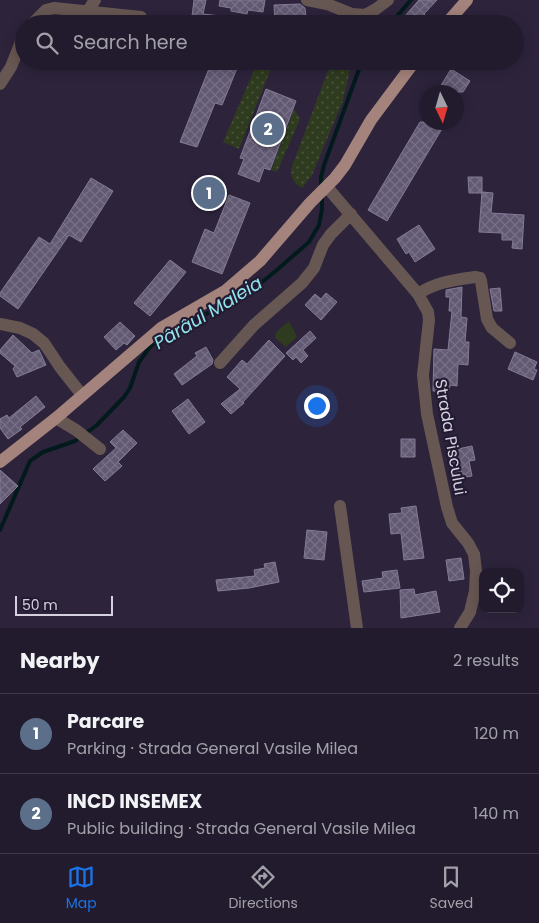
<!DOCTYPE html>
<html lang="en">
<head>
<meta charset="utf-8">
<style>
	body { margin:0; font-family:Poppins,sans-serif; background:#2a2435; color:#f1f3f6 }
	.controls { position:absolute; right:15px; bottom:15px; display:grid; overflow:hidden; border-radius:10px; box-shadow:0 2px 12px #0003 }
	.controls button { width:45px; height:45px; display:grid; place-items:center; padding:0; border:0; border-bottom:1px solid #3f3949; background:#221b2d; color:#f1f3f6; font:25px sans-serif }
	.compass { position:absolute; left:419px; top:85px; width:45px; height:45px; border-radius:50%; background:#221b2d; box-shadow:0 2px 12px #0003; rotate:175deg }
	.scale { position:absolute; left:15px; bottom:12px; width:98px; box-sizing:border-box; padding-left:5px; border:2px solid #d5d1e0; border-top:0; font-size:14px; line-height:18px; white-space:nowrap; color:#d5d1e0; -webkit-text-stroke:4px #231b31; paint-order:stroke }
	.you { position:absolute; left:316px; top:405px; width:18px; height:18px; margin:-12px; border:4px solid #fff; border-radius:50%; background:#1a73e8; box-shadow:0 0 0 8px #1a73e833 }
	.badge { display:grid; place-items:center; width:32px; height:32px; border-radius:50%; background:#1a73e8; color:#fff; font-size:16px; font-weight:700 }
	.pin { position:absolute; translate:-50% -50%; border:2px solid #fff; box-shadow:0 1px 5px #0006 }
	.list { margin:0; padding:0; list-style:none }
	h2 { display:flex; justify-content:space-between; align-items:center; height:65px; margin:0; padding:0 20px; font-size:21px }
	h2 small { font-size:16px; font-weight:400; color:#a2a1aa }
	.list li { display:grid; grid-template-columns:32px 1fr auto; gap:15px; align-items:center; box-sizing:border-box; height:80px; padding:0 20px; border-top:1px solid #3f3949 }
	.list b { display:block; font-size:19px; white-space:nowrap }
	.list p { margin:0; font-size:16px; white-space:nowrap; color:#a2a1aa }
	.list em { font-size:16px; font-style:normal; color:#a2a1aa }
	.icon { flex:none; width:28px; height:28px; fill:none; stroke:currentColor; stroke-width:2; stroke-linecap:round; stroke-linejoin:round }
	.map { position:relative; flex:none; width:539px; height:628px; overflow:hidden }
	.search { position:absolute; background:#221b2d; box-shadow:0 2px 12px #0003; left:15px; right:15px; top:15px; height:55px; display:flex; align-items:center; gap:12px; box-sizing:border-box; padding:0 18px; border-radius:28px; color:#a2a1aa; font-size:19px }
	.sheet { height:225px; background:#221b2d }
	nav { display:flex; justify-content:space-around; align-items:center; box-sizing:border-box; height:70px; border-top:1px solid #3f3949; background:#221b2d; font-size:14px; color:#a2a1aa }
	nav a { display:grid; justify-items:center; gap:2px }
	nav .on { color:#1a73e8 }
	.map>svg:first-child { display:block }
	.grass { fill:url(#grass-dots) }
	.green { fill:#2f3b1f }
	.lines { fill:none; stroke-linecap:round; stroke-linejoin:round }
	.stream { stroke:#031a1d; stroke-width:4 }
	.building { fill:url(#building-cross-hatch); stroke:#837a96 }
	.street { stroke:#675753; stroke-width:12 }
	.primary { stroke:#a4837c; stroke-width:12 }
	.labels { text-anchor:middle; stroke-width:4.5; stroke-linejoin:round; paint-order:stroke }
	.street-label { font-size:16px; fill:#d5d1e0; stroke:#231b31 }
	.water-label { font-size:18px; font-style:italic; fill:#93e4ed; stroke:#231b31 }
</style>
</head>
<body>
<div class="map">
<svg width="539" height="628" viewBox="0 0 539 628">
	<defs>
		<pattern id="grass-dots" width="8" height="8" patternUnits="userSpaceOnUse" patternTransform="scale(1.25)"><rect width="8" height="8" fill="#2f3b1f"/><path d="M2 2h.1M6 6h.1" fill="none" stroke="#4c563f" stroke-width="1.8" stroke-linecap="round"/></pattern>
		<pattern id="building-cross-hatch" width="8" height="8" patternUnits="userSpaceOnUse" patternTransform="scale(1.25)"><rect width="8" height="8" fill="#625973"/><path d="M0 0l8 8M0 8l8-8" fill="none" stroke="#787087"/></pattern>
	</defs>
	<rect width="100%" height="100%" fill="#2d243c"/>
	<!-- grass -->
	<path class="grass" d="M258 61 272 66 239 149 223 142Z
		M327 61H352L343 101 312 175 302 188C294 183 291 179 291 169L329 68Z
		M294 109 300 119 277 172 271 170Z"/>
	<!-- green -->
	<path class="green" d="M289 321 297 337 286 347 276 339 275 336 277 331Z"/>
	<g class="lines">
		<!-- stream -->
		<path class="stream" d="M390 24 411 0
			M321 187V177L324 165 362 61
			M0 530 30 461 43 452 75 441 97 425 124 397 130 388 139 362 150 347 163 337 255 288 278 269 309 242 319 225 322 209V197"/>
	</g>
	<!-- building -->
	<path class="building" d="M194 0H206L203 14 229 17 228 24H191Z
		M220 0H265L263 12 248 10 247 14 231 11V8L219 6Z
		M419 0H437L424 14 435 24H398Z
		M300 4 305 8 306 17 294 18 295 24H275L274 5Z
		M212 61H240L222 105 215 103 197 147 180 142Z
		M451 69 470 81 463 92H437Z
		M266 89 296 101 270 170 264 168 259 182 238 174 244 159 240 158Z
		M420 122H446L387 221 368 210Z
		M468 177H482V193H469Z
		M91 178 113 191 81 242 69 235 18 309 0 296V293L39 237 50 244Z
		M482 192 493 193 491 213 524 215 522 249 512 248 513 240H502V233L479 232Z
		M229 195 250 203 222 274 192 262 205 229 214 233Z
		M419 225 435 249 415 262 409 252 406 254 397 239Z
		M170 260 186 272 150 316 134 303Z
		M462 287 461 317 467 318 465 342H469L468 365 458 364 457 386 450 385 449 392 433 391 434 349 448 350 452 311H449L450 297H446V290Z
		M500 288 502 311H494L490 289Z
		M326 293 337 302 321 320 305 305 315 294 321 299Z
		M120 322 135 336 127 345 124 343 116 350 104 337Z
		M310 331 316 338 303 350 308 356 301 363 296 357 293 360 286 353Z
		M13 335 32 353 39 350 46 365 17 377 13 369 15 366 0 353V350Z
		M269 340 285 356 243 402 244 403 231 414 221 404 240 389 227 377 242 360 247 364Z
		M206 347 213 360 212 364 182 385 174 374 197 356 195 353Z
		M515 352 537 362 534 369 537 370 533 380 508 369Z
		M36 396 45 407 20 427 22 429 8 439 0 428V419L7 415 9 418Z
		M188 399 205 422 189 434 172 411Z
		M123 430 137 443 118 462 122 466 105 481 93 469 116 448 110 442Z
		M401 439H415V457H401Z
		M472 446 475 460 469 461 472 476 454 479 448 451Z
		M0 470 18 486 0 504Z
		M416 506 424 558 404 560 401 533 391 534 389 514 402 513 401 508Z
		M307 530 327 532 324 560 304 558Z
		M461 558 464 579 449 581 446 560Z
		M275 562 279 582 249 588 218 591 216 580 255 576 254 570 265 568 264 564Z
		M397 570 400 588 364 592 362 581 383 578 382 572Z
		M414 589 415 595 436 591 440 612 401 618 400 590Z"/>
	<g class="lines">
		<!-- street -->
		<path class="street" d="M307 0 327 4 352 14 365 15 376 9 388 0
			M87 12 95 0
			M32 24 46 10 54 8 141 17
			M0 84 11 67 24 34
			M327 187 418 294 428 312 429 320 423 375 427 414 447 507 452 523 468 543 474 554 476 571 475 591 470 612 460 628
			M418 294C436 282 454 280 475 277L480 278 481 281 487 319 492 328 510 343
			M0 324 20 328 33 334 44 343 60 367 82 395
			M220 363 254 325 302 283 314 268 323 245 331 234 351 214
			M56 418 76 430 100 449
			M340 506 357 628"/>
		<!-- primary -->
		<path class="primary" d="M446 24 467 0
			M0 462 56 418 161 328 225 291 260 261 310 203 335 178 345 165 371 120 415 61"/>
	</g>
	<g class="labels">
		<!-- street labels -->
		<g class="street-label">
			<text transform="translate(451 437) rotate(80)" y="6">Strada Piscului</text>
		</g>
		<!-- water labels -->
		<g class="water-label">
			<text transform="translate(208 313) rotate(-31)" y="6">Pârâul Maleia</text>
		</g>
	</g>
</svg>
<div class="controls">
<button><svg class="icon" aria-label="locate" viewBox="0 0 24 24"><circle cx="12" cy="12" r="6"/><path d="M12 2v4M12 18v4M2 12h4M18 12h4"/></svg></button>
</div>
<svg class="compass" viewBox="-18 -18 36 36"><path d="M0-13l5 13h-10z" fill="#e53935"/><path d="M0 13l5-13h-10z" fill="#a2a1aa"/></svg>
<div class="scale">50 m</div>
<div class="you"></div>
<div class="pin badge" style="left:209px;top:193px;background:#5c6f8a">1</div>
<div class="pin badge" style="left:268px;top:129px;background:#5c6f8a">2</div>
<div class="search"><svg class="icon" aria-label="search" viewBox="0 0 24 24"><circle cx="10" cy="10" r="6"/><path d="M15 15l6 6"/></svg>Search here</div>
</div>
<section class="sheet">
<h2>Nearby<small>2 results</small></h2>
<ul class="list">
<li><span class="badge" style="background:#5c6f8a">1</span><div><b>Parcare</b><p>Parking · Strada General Vasile Milea</p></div><em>120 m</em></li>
<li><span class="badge" style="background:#5c6f8a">2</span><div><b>INCD INSEMEX</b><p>Public building · Strada General Vasile Milea</p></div><em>140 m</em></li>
</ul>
</section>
<nav>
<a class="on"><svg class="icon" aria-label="map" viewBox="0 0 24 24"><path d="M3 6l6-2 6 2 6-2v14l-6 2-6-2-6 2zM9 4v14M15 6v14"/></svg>Map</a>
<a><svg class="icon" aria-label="directions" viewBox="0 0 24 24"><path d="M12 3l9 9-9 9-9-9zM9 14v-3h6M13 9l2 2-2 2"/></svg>Directions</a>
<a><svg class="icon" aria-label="saved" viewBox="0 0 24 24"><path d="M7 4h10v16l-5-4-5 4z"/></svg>Saved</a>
</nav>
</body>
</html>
